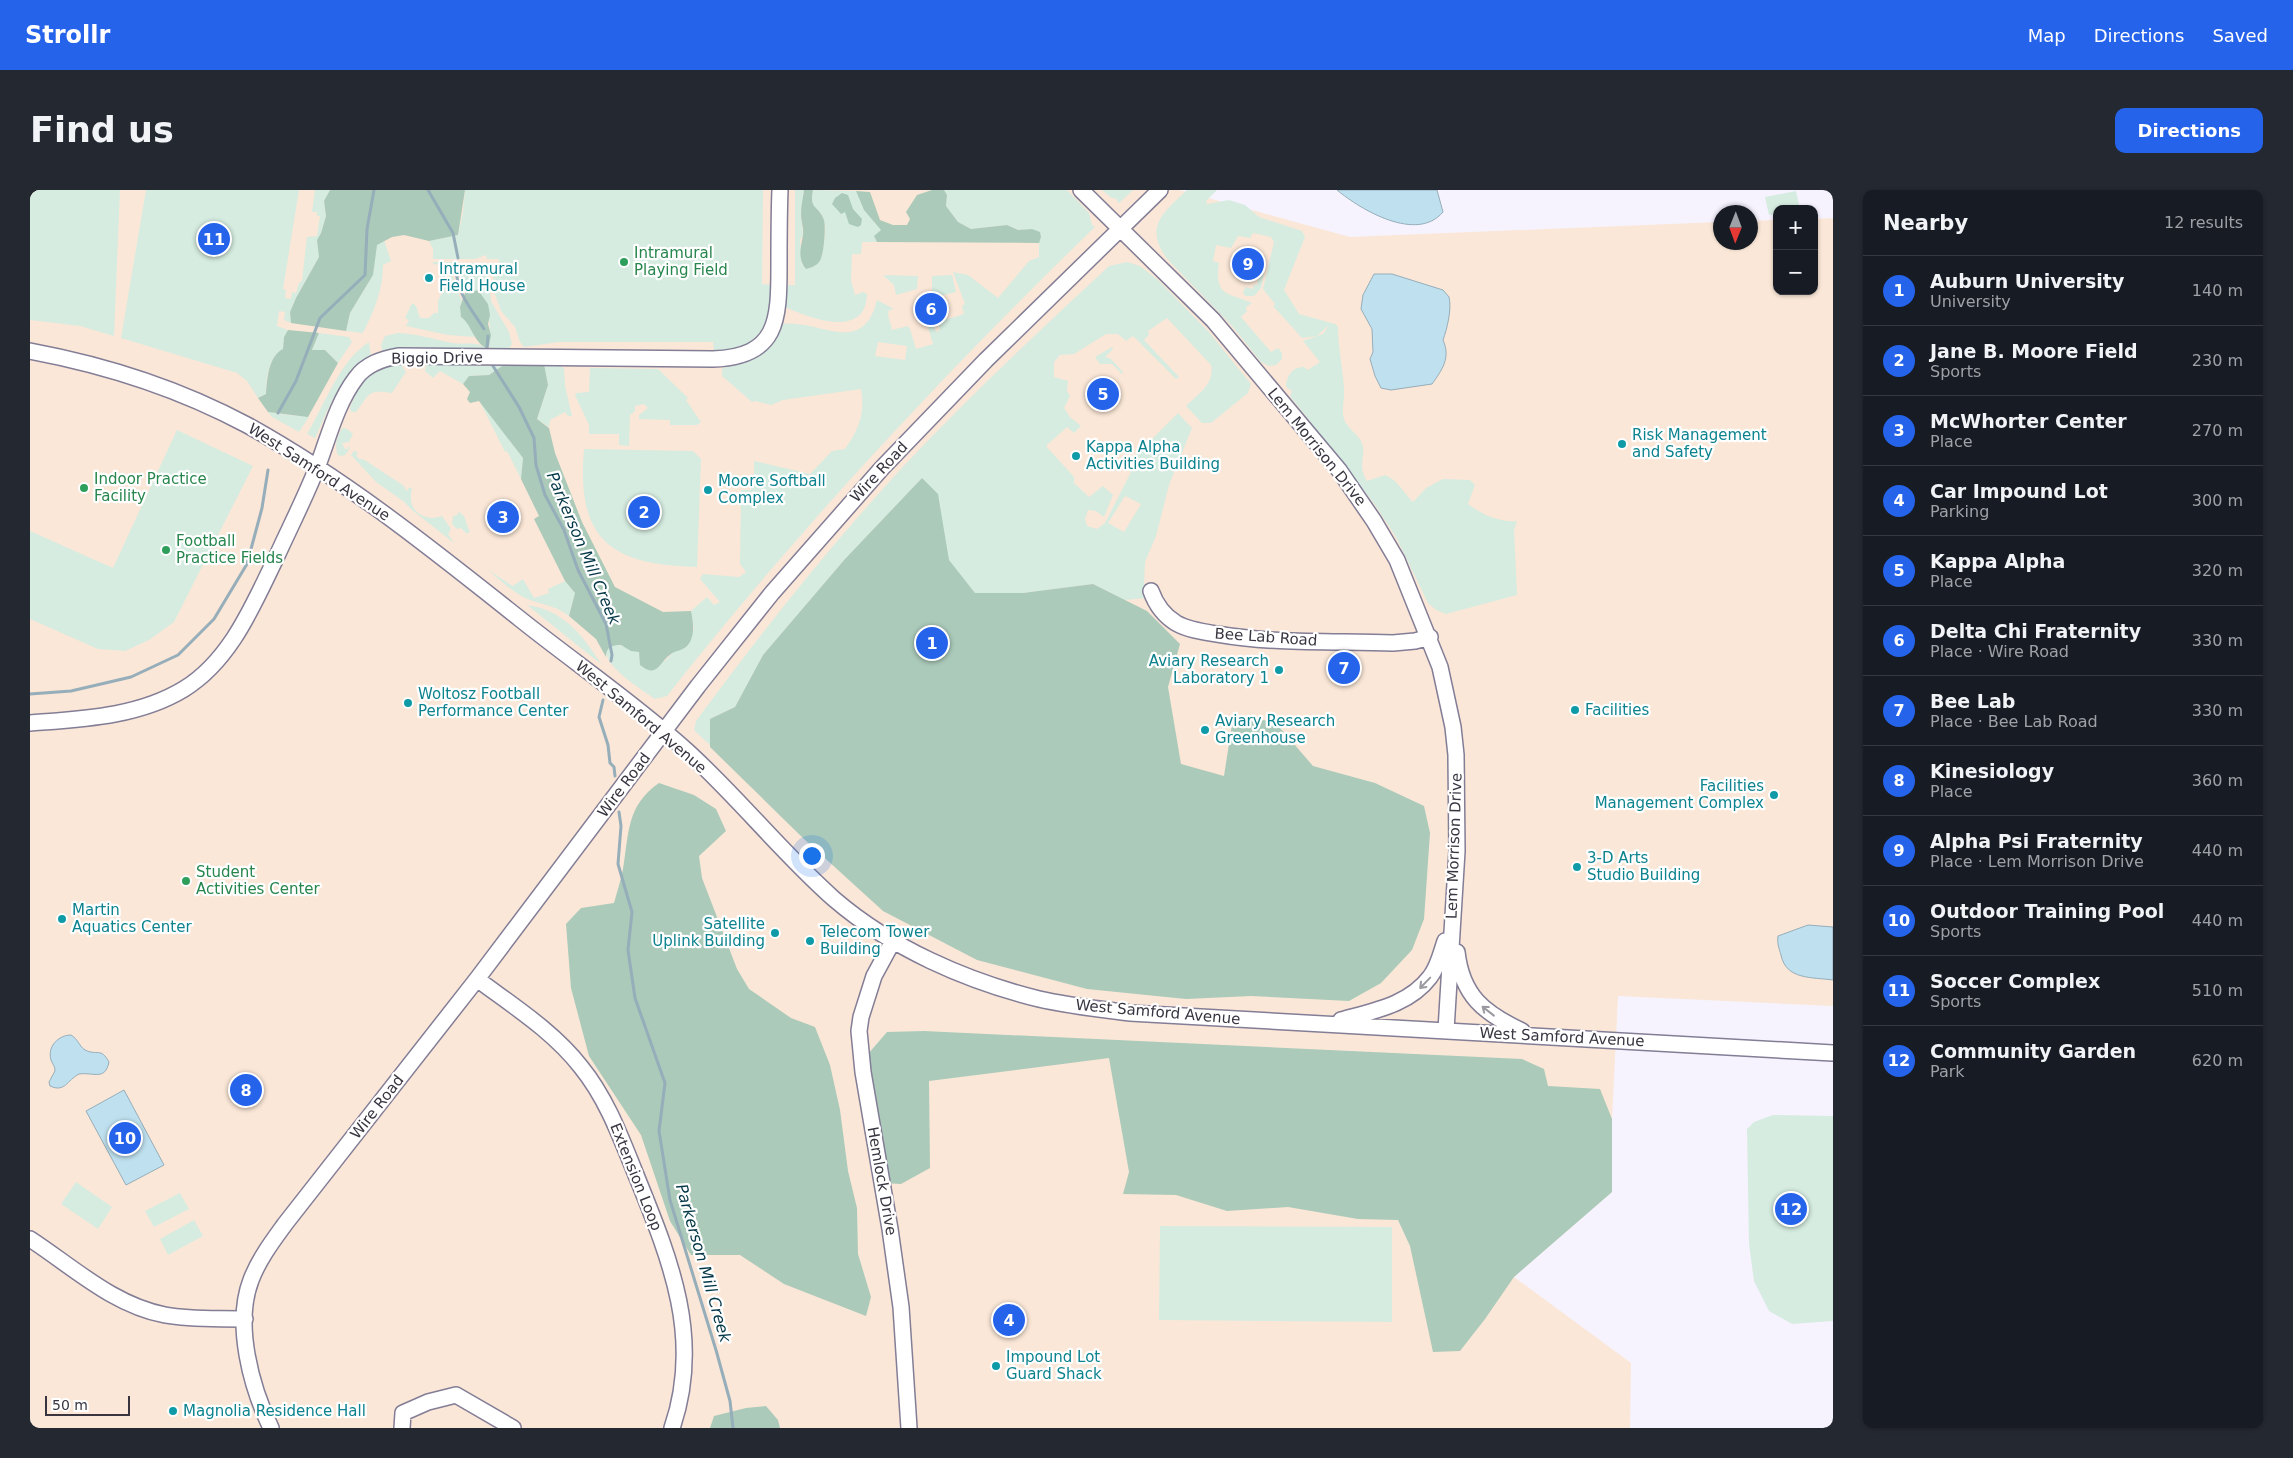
<!DOCTYPE html>
<html lang="en">
<head>
<meta charset="utf-8">
<style>
	body { margin:0; font-family:"DejaVu Sans",sans-serif; background:#242831; color:#f1f3f6 }
	.controls { position:absolute; right:15px; top:15px; display:grid; overflow:hidden; border-radius:10px; box-shadow:0 1px 4px #0004 }
	.controls button { width:45px; height:45px; display:grid; place-items:center; padding:0; border:0; border-bottom:1px solid #363941; background:#171b24; color:#f1f3f6; font:25px sans-serif }
	.compass { position:absolute; left:1683px; top:15px; width:45px; height:45px; border-radius:50%; background:#171b24; box-shadow:0 1px 4px #0004; rotate:181deg }
	.scale { position:absolute; left:15px; bottom:12px; width:85px; box-sizing:border-box; padding-left:5px; border:2px solid #383540; border-top:0; font-size:14px; line-height:18px; white-space:nowrap; color:#383540; -webkit-text-stroke:4px #fff; paint-order:stroke }
	.you { position:absolute; left:781px; top:665px; width:18px; height:18px; margin:-12px; border:4px solid #fff; border-radius:50%; background:#1a73e8; box-shadow:0 0 0 8px #1a73e833 }
	.badge { display:grid; place-items:center; width:32px; height:32px; border-radius:50%; background:#2563eb; color:#fff; font-size:16px; font-weight:700 }
	.pin { position:absolute; translate:-50% -50%; border:2px solid #fff; box-shadow:0 1px 5px #0006 }
	.list { margin:0; padding:0; list-style:none }
	h2 { display:flex; justify-content:space-between; align-items:center; height:65px; margin:0; padding:0 20px; font-size:21px }
	h2 small { font-size:16px; font-weight:400; color:#9ea1a6 }
	.list li { display:grid; grid-template-columns:32px 1fr auto; gap:15px; align-items:center; box-sizing:border-box; height:70px; padding:0 20px; border-top:1px solid #363941 }
	.list b { display:block; font-size:19px; white-space:nowrap }
	.list p { margin:0; font-size:16px; white-space:nowrap; color:#9ea1a6 }
	.list em { font-size:16px; font-style:normal; color:#9ea1a6 }
	.map { position:relative; flex:none; width:1803px; height:1238px; overflow:hidden; border-radius:10px }
	header { display:flex; align-items:center; gap:30px; box-sizing:border-box; height:70px; padding:0 25px; background:#2563eb; color:#fff }
	header strong { font-size:24px }
	nav { display:flex; gap:28px; margin-inline-start:auto; font-size:18px }
	.intro { display:flex; align-items:center; justify-content:space-between; box-sizing:border-box; height:120px; padding:0 30px }
	h1 { margin:0; font-size:35px }
	.button { padding:12px 22px; border-radius:10px; background:#2563eb; color:#fff; font-size:18px; font-weight:700 }
	main { display:flex; gap:30px; padding:0 30px }
	aside { flex:1; background:#171b24; border-radius:10px; box-shadow:0 1px 4px #0004 }
	.map>svg:first-child { display:block }
	.education { fill:#fae7d7 }
	.green { fill:#d6ece0; fill-rule:evenodd }
	.forest { fill:#abcaba }
	.water { fill:#bfe1ef; stroke:#96adba }
	.lines { fill:none; stroke-linecap:round; stroke-linejoin:round }
	.stream { stroke:#96adba; stroke-width:3 }
	.minor-casing { stroke:#837d96; stroke-width:18 }
	.minor { stroke:#fff; stroke-width:15 }
	.oneway { stroke:#9c9aa0 }
	.leisure-dot { fill:#2e9e5b; stroke:#fff; stroke-width:2 }
	.culture-dot { fill:#0f9aa8; stroke:#fff; stroke-width:2 }
	.labels { text-anchor:middle; stroke-width:4.5; stroke-linejoin:round; paint-order:stroke }
	.leisure-label { font-size:15px; fill:#27864d; stroke:#fff; text-anchor:start }
	.culture-label { font-size:15px; fill:#0d838f; stroke:#fff; text-anchor:start }
	.street-label { font-size:15px; fill:#383540; stroke:#fff }
	.water-label { font-size:16px; font-style:italic; fill:#043747; stroke:#fff }
</style>
</head>
<body>
<header>
<strong>Strollr</strong>
<nav><a>Map</a><a>Directions</a><a>Saved</a></nav>
</header>
<div class="intro"><h1>Find us</h1><a class="button">Directions</a></div>
<main>
<div class="map">
<svg width="1803" height="1238" viewBox="0 0 1803 1238">
	<rect width="100%" height="100%" fill="#f6f3fe"/>
	<!-- education -->
	<path class="education" d="M0 0H1149L1320 47 1690 32V52H1720L1721 31 1747 30V101H1784V29L1803 28V816L1588 806 1582 929V1002L1484 1087 1601 1173 1600 1238H0Z"/>
	<!-- green -->
	<path class="green" d="M0 0H90L84 146 50 136 0 130Z
		M116 0H269L253 99 256 100 255 108 261 109 262 102 266 103 269 93 272 91 277 47 287 46 290 26H287V22H282L285 0H300L294 11 296 26 291 43 287 50 289 67 266 108 260 122 261 133 254 130 255 122 249 121 247 136 258 140 254 147 253 160C238 166 236 191 236 204L228 208 217 191 207 183 91 148Z
		M435 0H733L732 94 743 95C739 119 739 149 711 159 703 162 692 161 684 162L683 152H529L494 157 490 152 485 137 471 121 464 101 463 73H469V69H457L456 65 445 69H403V59L399 51 428 45 433 22Z
		M765 0H774L771 23 773 45 770 50 772 75 792 67C793 56 797 42 794 31 790 14 778 24 783 0L826 1 841 28 851 40 845 48 847 52H832L831 64H822L821 90 825 105 833 102 837 104C836 150 779 128 755 117L756 95H765Z
		M914 0H1037L1059 23 1062 35 1065 37C913 184 768 340 637 506L625 509C611 499 576 478 576 461 587 448 597 460 609 462L610 467 635 471 664 440 661 421 677 407 684 415 690 412 670 389 673 384 709 387 716 382 710 374 711 300H721V296H724V271L780 284 802 261 815 259C829 239 835 224 831 199L753 210 741 215 725 211 722 212 692 186V179C698 174 707 175 714 172 732 166 745 151 752 134 789 128 832 169 847 110L864 119 859 120 858 125 862 140 878 136 880 139 886 159 903 154 898 137 904 136 906 142 910 140 908 132 934 124 932 116 935 114 923 82 938 85 968 108 999 71 1009 67V53L1011 47 1002 39 988 40 977 35 941 39 928 32 916 16 917 5ZM848 152 877 156 875 170 845 166Z
		M1072 0H1103L1089 13 1086 9 1080 7Z
		M1157 0H1187L1176 11 1177 14 1199 10 1215 15 1229 27 1272 41 1275 47 1254 100 1269 124 1305 134 1308 137C1308 158 1313 178 1314 199 1315 209 1311 219 1314 229 1317 238 1327 243 1331 251 1338 265 1326 273 1337 291L1355 285C1368 290 1373 302 1383 312L1396 298 1413 289 1440 290 1445 295 1438 314C1451 324 1471 333 1487 331L1484 340 1487 405 1416 424 1406 420 1398 413 1366 347 1345 315 1260 206 1262 201 1256 197C1256 186 1263 176 1274 177L1278 180 1290 172 1273 151 1293 144 1299 135 1287 146 1272 148 1243 116 1245 114 1233 99 1244 52 1241 47 1223 43 1220 48 1208 46 1201 58 1186 55 1183 71 1189 73C1184 108 1199 102 1222 113L1216 117 1217 121 1211 127 1241 162 1248 158 1252 163V169L1246 175 1239 176 1231 172 1202 136 1138 70C1113 37 1133 23 1157 0Z
		M1766 1 1770 19H1747V24L1739 25 1735 7Z
		M354 50 361 71 353 75C353 99 345 119 334 141L332 143 316 141 320 123 343 85 346 55Z
		M403 72H422L410 100V75L403 74Z
		M1097 72 1110 76 1128 90 1178 141 1221 194 1218 203 1181 233H1172L1156 216C1168 204 1185 194 1181 175L1137 128 1118 141 1119 145 1114 150 1149 187 1146 189 1103 146 1096 151 1088 144H1076L1044 164 1030 165 1024 172V187L1038 191 1037 201 1040 206 1034 218 1040 227 1051 236 1044 243 1037 237 1016 256 1044 287V293L1059 307 1073 296 1083 305 1074 327 1066 321 1058 320 1055 329 1057 336 1067 339 1075 333 1101 282 1094 277 1148 223 1162 238 1139 295 1126 346 1115 372 1114 396 1116 408 1095 410 1063 394 993 403H945L918 370 892 288 815 369 733 465 705 517 680 529V555L664 540 666 531C729 445 796 361 868 282 935 210 1007 143 1079 76ZM1095 306 1111 314 1094 342 1078 333Z
		M432 73H453L458 77 461 111 479 142 482 154 478 160H461L459 156C463 135 457 118 448 100L435 103 431 88Z
		M1230 81 1234 83 1231 98 1224 106H1216L1213 104 1215 97 1223 99 1224 95H1227Z
		M422 82 425 98 432 110 430 117 445 147 418 145 376 136 379 130 375 128 382 113 386 116 390 128H399L404 123H408V111Z
		M853 85 888 86 887 99 866 105 864 95Z
		M922 85 926 102 907 107 902 103V86Z
		M289 143 319 147 322 152 308 173 295 160H282Z
		M368 143C387 144 404 149 422 153 433 155 447 151 456 158V161L353 162 351 155 355 146Z
		M339 152 341 167C309 185 300 217 285 248L277 244C295 214 310 170 339 152Z
		M1082 157 1083 159 1075 167 1081 169 1093 182 1092 184 1082 174H1070L1065 167Z
		M366 173 371 174 376 182 362 203C337 199 340 204 326 222H321L320 218C331 189 337 183 366 173Z
		M399 174 464 176 475 174 459 185 439 186 433 194 410 181 403 188 395 181 396 175Z
		M514 174 528 175 534 178 535 196 542 226H538L535 222 520 230 519 237 507 229 518 195Z
		M560 178 628 179 658 208 656 210 671 232 667 235H640V230L609 229V225L618 218 614 214 605 216V221L600 225 599 256 589 255V244H559V235L545 205 546 203 559 202Z
		M449 210 493 268 491 289 477 261 475 262Z
		M238 222C252 225 265 225 279 227L269 242 242 227Z
		M313 238 317 239 323 244 319 252 312 253 315 259H318V256L320 258 315 265 312 266 308 265C304 257 307 244 313 238Z
		M147 240 223 276 144 432 119 450 95 461 68 459 0 429V341L83 378Z
		M554 259 663 261 671 269 667 377C581 375 546 350 554 259Z
		M324 261 328 262 326 265 329 269H333L374 296 376 301 380 297 382 299C376 319 393 333 412 326L421 339 418 344 424 353 382 320 373 311 346 292 321 265Z
		M429 322 434 326 440 343H436L431 338 427 339 422 334 423 326 427 325Z
		M457 379 481 395 483 396 493 389 504 408 519 403 518 399 535 391 545 403 539 426C525 415 511 415 495 408 481 401 469 389 457 379Z
		M497 415C533 420 553 445 571 474Z
		M1743 925 1803 926V1131L1762 1134 1739 1121 1724 1091 1719 1054 1717 939 1724 932Z
		M46 992 82 1017 68 1039 31 1014Z
		M150 1003 159 1019 124 1037 115 1021Z
		M164 1030 173 1046 138 1065 130 1049Z
		M1130 1036 1362 1037V1132L1129 1130Z"/>
	<!-- forest -->
	<path class="forest" d="M300 0H435L428 45 399 51 374 45 362 47 347 55 343 85 320 123 316 141 261 133 260 122 266 108 289 67 287 50 291 43 296 26 294 11Z
		M774 0H783C779 21 788 14 794 30 796 37 794 67 789 72 786 76 780 78 776 79 767 69 771 56 773 45 774 39 771 31 771 24 771 16 773 8 774 0Z
		M902 0H914L917 5 916 16 928 32 941 39 977 35 988 40 1002 39 1010 42 1011 47 1009 53 847 52 844 46 851 40 834 20 826 1 840 2 850 30 863 35H877L880 29 876 22 887 5Z
		M812 3 818 5 823 19 832 29 831 35 828 37 819 34 815 22 811 24 802 14 805 8Z
		M448 100 458 114 460 125 458 134 461 145 459 156 456 158C443 151 442 135 431 127L430 117 435 103Z
		M258 140 289 143 282 160H295L308 173 278 227 238 222 228 208 236 204C237 191 238 166 253 159L254 147Z
		M475 174H514L518 195 507 229 519 238 525 263 552 332 585 397 633 422 661 421C663 432 665 442 660 452 654 462 647 459 641 464 628 473 628 489 610 475L609 462 601 461 591 455C582 455 576 457 576 467L566 449 539 426 545 403 535 391 504 329 509 326 491 289 493 268 449 211 440 213 437 209 440 202 433 194 439 186 459 185Z
		M892 288 908 304 919 370 945 403H993L1063 394 1117 421 1150 454 1138 497 1151 574 1194 586 1203 528 1244 531 1283 576 1345 593 1394 616 1400 643 1394 729 1382 760 1351 793 1319 811 1221 806 1156 809 1057 799 947 770 853 721 775 650 680 557V529L705 517 733 465 815 369Z
		M629 593 664 605 686 619 696 641 669 666 672 688 707 779 719 799 761 828 785 837 800 875 810 920 818 981 827 1018 828 1064 841 1107 836 1126 754 1094 710 1065H661L640 1031 611 945 559 866 541 798 536 734 551 718 584 713C587 702 591 690 593 679 599 644 596 616 629 593Z
		M894 841 1492 869 1514 879 1518 896 1570 899 1582 929V1002L1484 1087 1455 1129 1430 1161 1403 1162 1380 1056 1368 1030 1328 1029 1258 1017 1197 1021 1146 1005 1093 1004 1099 982 1079 868 899 891 900 978 871 994 852 993 832 871 857 842Z
		M736 1216 748 1230 750 1238H680L684 1226 716 1218Z"/>
	<!-- water -->
	<path class="water" d="M1307 0H1407L1413 22C1387 53 1331 20 1307 0Z
		M1344 84H1362L1413 100 1419 107C1422 119 1417 139 1413 150 1421 168 1412 180 1402 194L1361 200 1351 198 1345 186 1340 169 1343 162 1342 139 1331 119 1333 105Z
		M1778 735 1803 737V790C1782 787 1756 790 1751 765 1749 758 1747 754 1748 746Z
		M41 845C48 849 49 856 55 860 67 866 71 857 79 872 75 891 64 882 49 884 37 890 35 903 20 896L19 892 25 881C25 876 23 875 21 870 17 856 29 845 41 845Z
		M94 900 134 975 96 995 56 921Z"/>
	<g class="lines">
		<!-- stream -->
		<path class="stream" d="M398 0 423 43 428 68
			M427 77C424 100 442 120 454 139
			M457 159 458 146
			M463 176 489 217 504 248 506 275 515 305 534 340 548 380 576 434 582 465 581 471
			M248 223 266 191 290 128 335 85 337 39 344 0
			M0 504 41 501 101 487 148 465 184 429 217 374 232 318 238 280
			M573 510 569 527 578 555 580 573 584 577 585 586
			M589 622 591 636 588 674 602 722 598 760 605 808 635 893 629 941 640 1010 686 1160 700 1211 703 1238"/>
		<!-- minor casing -->
		<g class="minor-casing">
			<path id="minor" d="M1051 0 1183 130 1309 280 1344 331 1367 370 1410 477 1423 537 1426 565 1427 661 1416 840
				M0 161C75 175 150 199 217 235 315 289 403 360 490 429 545 473 604 513 656 560 708 607 751 662 804 709 861 758 936 791 1009 809 1039 816 1070 819 1100 823L1803 863
				M1121 401C1126 415 1133 425 1146 433 1158 440 1174 442 1187 444 1244 454 1304 451 1363 453L1385 451 1400 447
				M0 533C52 529 108 527 154 499 201 470 223 415 246 368 260 337 276 306 288 275 299 246 307 213 326 188 336 174 352 169 368 166L683 169C748 167 749 130 749 76 749 51 749 25 750 0
				M863 751 844 786 831 827 829 841 833 882 860 1039 871 1117 879 1238
				M1427 762C1432 806 1454 823 1492 841
				M447 789C483 816 523 841 551 877 577 909 591 948 606 985 640 1069 673 1148 642 1238
				M1311 830C1343 821 1379 815 1400 787 1408 777 1411 763 1415 751
				M0 1049C43 1077 83 1115 135 1125 162 1130 188 1128 215 1129
				M241 1238C221 1197 204 1134 221 1090 229 1069 242 1052 255 1034L447 789 668 496 742 403 852 278 956 170 1130 0
				M372 1238 373 1223 398 1212 426 1205 483 1238"/>
		</g>
		<!-- minor -->
		<use href="#minor" class="minor"/>
	</g>
	<!-- one-way arrows -->
	<defs><path id="oneway-shaft" d="M-6 0H5M1.5-3L5.5 0L1.5 3" fill="none" stroke-width="1.6" stroke-linecap="round" stroke-linejoin="round" transform="scale(1.25)"/></defs>
	<g class="oneway">
		<use href="#oneway-shaft" transform="translate(1395 793) rotate(134)"/>
		<use href="#oneway-shaft" transform="translate(1458 821) rotate(-142)"/>
	</g>
	<!-- markers -->
	<g class="leisure-dot">
		<circle cx="594" cy="72" r="5"/>
		<circle cx="54" cy="298" r="5"/>
		<circle cx="136" cy="360" r="5"/>
		<circle cx="156" cy="691" r="5"/>
	</g>
	<g class="culture-dot">
		<circle cx="399" cy="88" r="5"/>
		<circle cx="1592" cy="254" r="5"/>
		<circle cx="1046" cy="266" r="5"/>
		<circle cx="678" cy="300" r="5"/>
		<circle cx="1249" cy="480" r="5"/>
		<circle cx="378" cy="513" r="5"/>
		<circle cx="1545" cy="520" r="5"/>
		<circle cx="1175" cy="540" r="5"/>
		<circle cx="1744" cy="605" r="5"/>
		<circle cx="1547" cy="677" r="5"/>
		<circle cx="32" cy="729" r="5"/>
		<circle cx="745" cy="743" r="5"/>
		<circle cx="780" cy="751" r="5"/>
		<circle cx="966" cy="1176" r="5"/>
		<circle cx="143" cy="1221" r="5"/>
	</g>
	<g class="labels">
		<!-- leisure labels -->
		<g class="leisure-label">
			<text x="604" y="68">Intramural<tspan x="604" dy="17">Playing Field</tspan></text>
			<text x="64" y="294">Indoor Practice<tspan x="64" dy="17">Facility</tspan></text>
			<text x="146" y="356">Football<tspan x="146" dy="17">Practice Fields</tspan></text>
			<text x="166" y="687">Student<tspan x="166" dy="17">Activities Center</tspan></text>
		</g>
		<!-- culture labels -->
		<g class="culture-label">
			<text x="409" y="84">Intramural<tspan x="409" dy="17">Field House</tspan></text>
			<text x="1602" y="250">Risk Management<tspan x="1602" dy="17">and Safety</tspan></text>
			<text x="1056" y="262">Kappa Alpha<tspan x="1056" dy="17">Activities Building</tspan></text>
			<text x="688" y="296">Moore Softball<tspan x="688" dy="17">Complex</tspan></text>
			<text x="1239" y="476" text-anchor="end">Aviary Research<tspan x="1239" dy="17">Laboratory 1</tspan></text>
			<text x="388" y="509">Woltosz Football<tspan x="388" dy="17">Performance Center</tspan></text>
			<text x="1555" y="525">Facilities</text>
			<text x="1185" y="536">Aviary Research<tspan x="1185" dy="17">Greenhouse</tspan></text>
			<text x="1734" y="601" text-anchor="end">Facilities<tspan x="1734" dy="17">Management Complex</tspan></text>
			<text x="1557" y="673">3-D Arts<tspan x="1557" dy="17">Studio Building</tspan></text>
			<text x="42" y="725">Martin<tspan x="42" dy="17">Aquatics Center</tspan></text>
			<text x="735" y="739" text-anchor="end">Satellite<tspan x="735" dy="17">Uplink Building</tspan></text>
			<text x="790" y="747">Telecom Tower<tspan x="790" dy="17">Building</tspan></text>
			<text x="976" y="1172">Impound Lot<tspan x="976" dy="17">Guard Shack</tspan></text>
			<text x="153" y="1226">Magnolia Residence Hall</text>
		</g>
		<!-- street labels -->
		<g class="street-label">
			<text transform="translate(407 168) rotate(-1)" y="5">Biggio Drive</text>
			<text transform="translate(1287 257) rotate(51)" y="5">Lem Morrison Drive</text>
			<text transform="translate(289 282) rotate(33)" y="5">West Samford Avenue</text>
			<text transform="translate(849 282) rotate(-47)" y="5">Wire Road</text>
			<text transform="translate(1236 447) rotate(4)" y="5">Bee Lab Road</text>
			<text transform="translate(611 527) rotate(40)" y="5">West Samford Avenue</text>
			<text transform="translate(594 595) rotate(-53)" y="5">Wire Road</text>
			<text transform="translate(1424 656) rotate(-88)" y="5">Lem Morrison Drive</text>
			<text transform="translate(1128 822) rotate(5)" y="5">West Samford Avenue</text>
			<text transform="translate(1532 847) rotate(3)" y="5">West Samford Avenue</text>
			<text transform="translate(347 917) rotate(-52)" y="5">Wire Road</text>
			<text transform="translate(606 987) rotate(68)" y="5">Extension Loop</text>
			<text transform="translate(852 991) rotate(80)" y="5">Hemlock Drive</text>
		</g>
		<!-- water labels -->
		<g class="water-label">
			<text transform="translate(554 358) rotate(67)" y="6">Parkerson Mill Creek</text>
			<text transform="translate(674 1073) rotate(74)" y="6">Parkerson Mill Creek</text>
		</g>
	</g>
</svg>
<div class="controls">
<button>+</button>
<button>−</button>
</div>
<svg class="compass" viewBox="-18 -18 36 36"><path d="M0-13l5 13h-10z" fill="#e53935"/><path d="M0 13l5-13h-10z" fill="#9ea1a6"/></svg>
<div class="scale">50 m</div>
<div class="you"></div>
<div class="pin badge" style="left:902px;top:453px">1</div>
<div class="pin badge" style="left:614px;top:322px">2</div>
<div class="pin badge" style="left:473px;top:327px">3</div>
<div class="pin badge" style="left:979px;top:1130px">4</div>
<div class="pin badge" style="left:1073px;top:204px">5</div>
<div class="pin badge" style="left:901px;top:119px">6</div>
<div class="pin badge" style="left:1314px;top:478px">7</div>
<div class="pin badge" style="left:216px;top:900px">8</div>
<div class="pin badge" style="left:1218px;top:74px">9</div>
<div class="pin badge" style="left:95px;top:948px">10</div>
<div class="pin badge" style="left:184px;top:49px">11</div>
<div class="pin badge" style="left:1761px;top:1019px">12</div>
</div>
<aside>
<h2>Nearby<small>12 results</small></h2>
<ul class="list">
<li><span class="badge">1</span><div><b>Auburn University</b><p>University</p></div><em>140 m</em></li>
<li><span class="badge">2</span><div><b>Jane B. Moore Field</b><p>Sports</p></div><em>230 m</em></li>
<li><span class="badge">3</span><div><b>McWhorter Center</b><p>Place</p></div><em>270 m</em></li>
<li><span class="badge">4</span><div><b>Car Impound Lot</b><p>Parking</p></div><em>300 m</em></li>
<li><span class="badge">5</span><div><b>Kappa Alpha</b><p>Place</p></div><em>320 m</em></li>
<li><span class="badge">6</span><div><b>Delta Chi Fraternity</b><p>Place · Wire Road</p></div><em>330 m</em></li>
<li><span class="badge">7</span><div><b>Bee Lab</b><p>Place · Bee Lab Road</p></div><em>330 m</em></li>
<li><span class="badge">8</span><div><b>Kinesiology</b><p>Place</p></div><em>360 m</em></li>
<li><span class="badge">9</span><div><b>Alpha Psi Fraternity</b><p>Place · Lem Morrison Drive</p></div><em>440 m</em></li>
<li><span class="badge">10</span><div><b>Outdoor Training Pool</b><p>Sports</p></div><em>440 m</em></li>
<li><span class="badge">11</span><div><b>Soccer Complex</b><p>Sports</p></div><em>510 m</em></li>
<li><span class="badge">12</span><div><b>Community Garden</b><p>Park</p></div><em>620 m</em></li>
</ul>
</aside>
</main>
</body>
</html>
